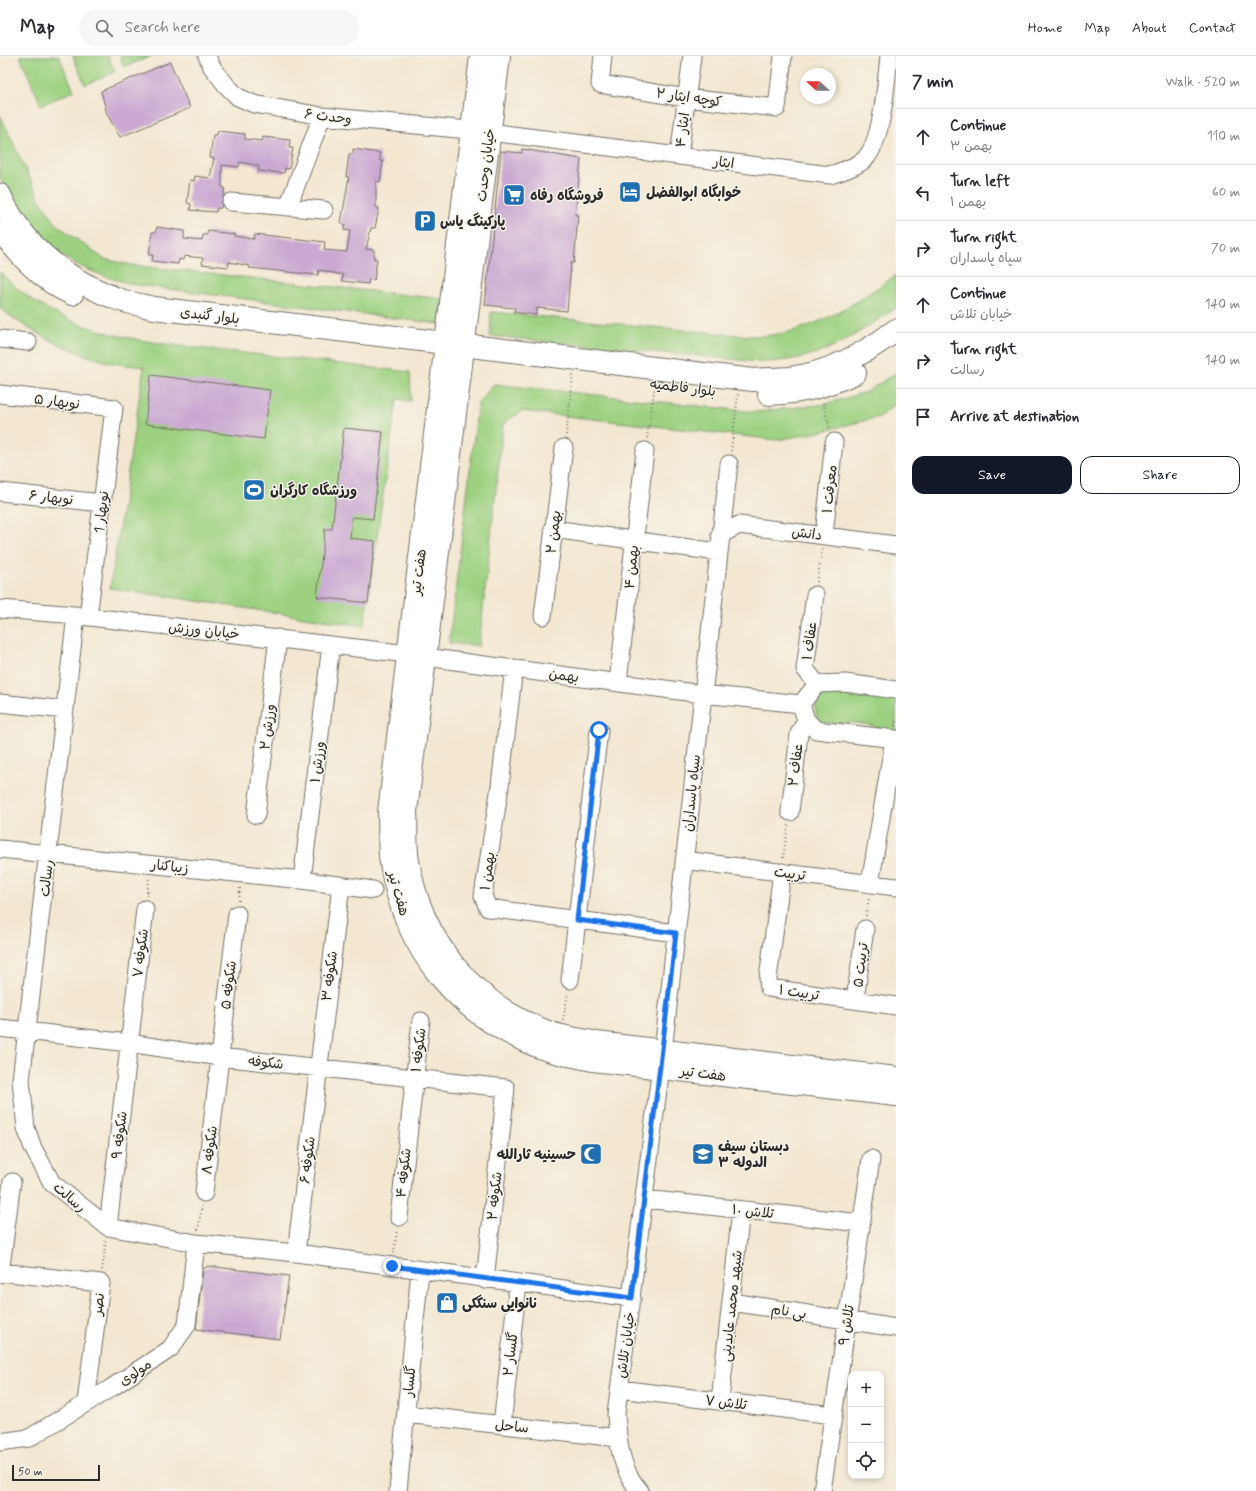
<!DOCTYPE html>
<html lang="en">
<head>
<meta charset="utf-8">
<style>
	body { margin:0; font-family:Mynerve,"Playpen Sans Arabic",sans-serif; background:#f7f7f7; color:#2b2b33 }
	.controls { position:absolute; right:12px; bottom:12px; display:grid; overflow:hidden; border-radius:8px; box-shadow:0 2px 6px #0003 }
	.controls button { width:36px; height:36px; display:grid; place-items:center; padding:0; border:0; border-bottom:1px solid #e1e1e2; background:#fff; color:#2b2b33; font:20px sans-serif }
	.compass { position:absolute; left:800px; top:12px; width:36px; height:36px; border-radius:50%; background:#fff; box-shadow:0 2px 6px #0003; rotate:291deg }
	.scale { position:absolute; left:12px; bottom:10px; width:88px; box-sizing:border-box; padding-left:4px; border:2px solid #2b2b2b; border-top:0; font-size:11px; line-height:14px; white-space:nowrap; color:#2b2b2b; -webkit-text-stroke:3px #f7f3e8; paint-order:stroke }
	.stop { position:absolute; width:12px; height:12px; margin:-9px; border:3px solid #1a73e8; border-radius:50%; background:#fff }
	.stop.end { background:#1a73e8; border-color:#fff; box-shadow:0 1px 4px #0008 }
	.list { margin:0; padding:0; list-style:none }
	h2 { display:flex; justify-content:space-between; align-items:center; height:52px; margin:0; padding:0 16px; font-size:17px }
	h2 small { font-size:13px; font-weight:400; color:#7c7c81 }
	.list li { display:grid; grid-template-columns:26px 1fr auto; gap:12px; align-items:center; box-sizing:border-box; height:56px; padding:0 16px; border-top:1px solid #e1e1e2 }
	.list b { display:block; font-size:15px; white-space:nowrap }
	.list p { margin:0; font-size:13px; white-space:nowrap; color:#7c7c81 }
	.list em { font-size:13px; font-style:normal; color:#7c7c81 }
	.actions { display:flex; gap:8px; padding:12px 16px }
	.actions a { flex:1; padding:9px 0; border:1px solid #111827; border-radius:12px; text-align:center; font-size:14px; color:#111827 }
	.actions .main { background:#111827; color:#fff }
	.icon { flex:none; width:22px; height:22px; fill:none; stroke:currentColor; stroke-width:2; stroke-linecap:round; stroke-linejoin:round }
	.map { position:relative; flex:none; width:896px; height:1435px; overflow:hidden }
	header { display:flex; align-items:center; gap:24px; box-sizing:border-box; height:56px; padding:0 20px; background:#fff; border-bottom:1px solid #e1e1e2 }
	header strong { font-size:19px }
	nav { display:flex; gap:22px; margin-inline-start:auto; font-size:14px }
	.search { width:280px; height:36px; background:#f7f7f7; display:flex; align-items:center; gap:10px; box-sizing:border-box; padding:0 14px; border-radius:22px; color:#7c7c81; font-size:15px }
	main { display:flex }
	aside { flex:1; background:#fff }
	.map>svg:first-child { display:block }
	.green { fill:#9dd181; stroke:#647e56 }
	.building { fill:#caa8d2 }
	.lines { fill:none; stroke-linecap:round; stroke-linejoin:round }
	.minor-casing { stroke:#716d65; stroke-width:19 }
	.major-casing { stroke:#716d65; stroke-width:24 }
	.path { stroke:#716d65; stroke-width:2; stroke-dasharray:1 3; stroke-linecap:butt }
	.minor { stroke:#fff; stroke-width:17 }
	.major { stroke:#fff; stroke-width:22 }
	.route { stroke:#1a73e8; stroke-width:5 }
	.labels { text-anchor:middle; stroke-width:3; stroke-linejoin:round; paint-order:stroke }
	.street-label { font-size:14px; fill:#2b2b2b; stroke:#f7f3e8 }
	.poi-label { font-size:14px; font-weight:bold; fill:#2b2b2b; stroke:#f7f3e8; text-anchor:start }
</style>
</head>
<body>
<header>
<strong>Map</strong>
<div class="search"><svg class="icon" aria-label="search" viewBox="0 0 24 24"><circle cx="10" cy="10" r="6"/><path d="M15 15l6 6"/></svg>Search here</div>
<nav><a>Home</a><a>Map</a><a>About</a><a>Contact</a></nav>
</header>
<main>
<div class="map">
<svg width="896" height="1435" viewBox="0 0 896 1435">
	<rect width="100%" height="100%" fill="#f7f3e8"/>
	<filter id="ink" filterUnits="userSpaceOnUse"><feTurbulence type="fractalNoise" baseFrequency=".025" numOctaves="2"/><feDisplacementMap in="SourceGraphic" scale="8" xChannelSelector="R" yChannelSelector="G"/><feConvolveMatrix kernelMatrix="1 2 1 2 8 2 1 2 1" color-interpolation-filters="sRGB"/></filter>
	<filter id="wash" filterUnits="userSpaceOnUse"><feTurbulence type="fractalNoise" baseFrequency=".012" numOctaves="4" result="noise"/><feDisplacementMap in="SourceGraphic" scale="16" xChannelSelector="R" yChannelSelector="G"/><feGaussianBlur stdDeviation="0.9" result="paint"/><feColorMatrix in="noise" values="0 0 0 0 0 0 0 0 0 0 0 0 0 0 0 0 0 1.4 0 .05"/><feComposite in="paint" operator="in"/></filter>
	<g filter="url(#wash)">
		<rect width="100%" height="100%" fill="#f3e7d1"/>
		<!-- green -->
		<path class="green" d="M20 0H59L74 35 41 49Z
			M73 0H108L115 16 85 29Z
			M120 0H152L124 11Z
			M0 59 40 144 57 169 104 203 131 209 443 243 440 268 137 229C83 217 40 195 12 145 8 137 1 128 0 120 0 102 0 77 0 59Z
			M0 216C63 284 158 287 244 297 300 303 355 310 410 316L411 345 397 343 364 570 110 532 144 311C132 309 119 309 107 306 69 295 31 277 0 252Z
			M896 219V252C847 284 821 305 760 306L490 280 491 256 749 280C806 282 851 250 896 219Z
			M896 317V348L879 361 819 376 777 384 522 355 503 368 479 590 449 587 478 348 494 328 756 356 826 348 866 336Z
			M833 633 859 643 881 639 896 642V677C886 675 878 671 869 669 852 665 836 668 819 667 812 651 816 638 833 633Z"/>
		<g id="blocks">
			<!-- building -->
			<path class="building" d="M170 6 190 52 120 81 107 58 101 35Z
				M218 75 245 78V83L262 85 263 81 290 84 289 92H293L289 113 285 112 284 117 258 115 259 110 240 106 239 111 222 109V131L225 132 221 152H217L216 156 190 154 191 148 187 147 190 124 194 125 195 120 210 122 214 102H210L213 79H217Z
				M353 93 380 97V105H383L380 126 376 125V151L379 152 375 172H371L366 193 374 194V203H377L374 224 369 223 368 228 342 225 343 219 319 214 318 219 249 212 250 210 229 206 228 211 202 208 203 202 184 200 183 204 179 203 178 208 152 205 153 199H149L152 176H156L157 171 184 175V183L202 185 203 179H207L208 175 234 178V180L254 183 255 178 325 186 324 194 347 196 350 175 344 174 345 168 341 167 349 121H346L349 98H353Z
				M522 93 581 103 575 159H578L574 207H571L567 255 537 252 536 259 514 256 515 252 485 249 501 95 522 97Z
				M151 319 270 334 264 383 145 368Z
				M344 372 383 376 373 463 352 461 350 482 375 485 368 547 317 541 325 473H332Z
				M208 1210 289 1220 280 1283 196 1273 203 1213Z"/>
		</g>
	</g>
	<g filter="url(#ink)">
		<use href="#blocks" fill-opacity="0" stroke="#716d65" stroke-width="1"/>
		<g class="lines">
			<!-- minor casing -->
			<g class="minor-casing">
				<path id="minor" d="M207 0 212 11 226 29 238 41 254 48 322 60 489 76 830 119C840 116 860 109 866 102 883 82 886 26 889 0
					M603 0 600 28 686 42 777 52 783 0
					M679 100 692 0
					M231 146 324 154
					M288 151 322 60
					M0 283 28 286
					M0 338 114 352 88 561
					M0 436 102 447
					M553 473 718 496
					M720 479 739 469 896 489
					M824 479 834 386
					M815 539 805 613 817 628
					M0 553 64 558 408 598
					M76 559 21 1024 26 1072 33 1092 52 1127 108 1171 196 1187 296 1197 632 1242
					M543 560 564 392
					M425 601 702 638 801 648
					M514 612 500 730 483 840 488 852 676 877
					M618 626 645 395
					M0 647 65 654
					M801 648 806 664 816 674 896 683
					M801 648 817 628 845 627 896 634
					M790 756 799 678 806 664
					M256 759 278 582
					M0 793 302 824 373 834
					M684 804 896 831
					M782 816 768 923 769 932 896 950
					M302 824 331 589
					M870 828 894 683
					M570 924 599 674
					M855 944 865 873
					M0 972 129 987 220 1001 506 1032 485 1224
					M204 1137 237 858
					M645 1143 861 1167
					M399 1161 421 965
					M108 1171 145 853
					M296 1197 341 830
					M0 1216 101 1227 86 1346
					M0 1218 12 1126
					M732 1246 896 1272
					M619 1333 833 1359
					M720 1345 741 1154
					M406 1358 618 1382
					M502 1369 518 1227
					M0 1386 29 1382 111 1332 170 1293 187 1269 196 1187
					M398 1435 420 1215
					M640 1435C620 1414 618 1385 616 1358L663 995 729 408
					M822 1435 871 1103"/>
			</g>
			<!-- major casing -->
			<g class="major-casing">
				<path id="major" d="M481 0 389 756C390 772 388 791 391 807 405 896 459 960 542 992 558 998 576 1000 593 1004L896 1039
					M499 0 406 756C407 772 405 789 408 805 421 885 472 948 548 976 563 982 580 983 596 987L896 1022
					M0 139C23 190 63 222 115 242 127 247 141 249 154 252L753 324C765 323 778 323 790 322 828 317 865 298 896 274
					M0 174C20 199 41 224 72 238
					M769 338C805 336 823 331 855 317"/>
			</g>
			<!-- path -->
			<path class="path" d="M823 347 830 373
				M566 379 573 318
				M647 382 655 329
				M731 395 738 338
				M817 526 822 493
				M895 670 896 663
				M783 802 788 769
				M147 840 149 822
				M239 845 240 832
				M866 860 869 842
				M563 964 568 937
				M198 1174 202 1150
				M394 1197 397 1174
				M102 1214 106 1184"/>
			<!-- minor -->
			<use href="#minor" class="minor"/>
			<!-- major -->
			<use href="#major" class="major"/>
		</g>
	</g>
	<g class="lines" filter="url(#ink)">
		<!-- route -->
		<path class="route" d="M392 1210 632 1242 676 877 577 864 599 674"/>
	</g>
	<!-- icons -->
	<defs>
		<g id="hotel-square" transform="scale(1.15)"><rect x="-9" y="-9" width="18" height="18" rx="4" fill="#1f6fb2" stroke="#f7f3e8"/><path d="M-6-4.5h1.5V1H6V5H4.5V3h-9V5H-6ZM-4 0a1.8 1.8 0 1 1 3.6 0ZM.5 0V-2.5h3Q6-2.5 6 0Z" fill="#fff"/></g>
		<g id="supermarket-square" transform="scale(1.15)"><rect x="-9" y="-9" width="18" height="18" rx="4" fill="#1f6fb2" stroke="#f7f3e8"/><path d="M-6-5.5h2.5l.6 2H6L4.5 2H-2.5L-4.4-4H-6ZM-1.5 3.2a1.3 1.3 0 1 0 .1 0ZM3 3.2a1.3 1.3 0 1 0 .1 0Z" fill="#fff"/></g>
		<g id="parking-square" transform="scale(1.15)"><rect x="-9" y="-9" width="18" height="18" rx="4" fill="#1f6fb2" stroke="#f7f3e8"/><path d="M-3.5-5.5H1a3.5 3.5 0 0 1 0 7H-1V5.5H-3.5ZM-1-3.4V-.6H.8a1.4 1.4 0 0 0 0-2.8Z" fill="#fff"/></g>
		<g id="stadium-square" transform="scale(1.15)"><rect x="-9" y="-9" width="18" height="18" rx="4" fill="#1f6fb2" stroke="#f7f3e8"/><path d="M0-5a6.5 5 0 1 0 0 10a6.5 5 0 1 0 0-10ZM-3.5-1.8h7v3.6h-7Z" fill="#fff"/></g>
		<g id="mosque-square" transform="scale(1.15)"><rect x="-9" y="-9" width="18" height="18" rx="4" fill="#1f6fb2" stroke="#f7f3e8"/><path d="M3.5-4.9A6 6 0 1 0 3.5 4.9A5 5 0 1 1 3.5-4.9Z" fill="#fff"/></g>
		<g id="school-square" transform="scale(1.15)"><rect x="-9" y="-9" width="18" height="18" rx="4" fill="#1f6fb2" stroke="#f7f3e8"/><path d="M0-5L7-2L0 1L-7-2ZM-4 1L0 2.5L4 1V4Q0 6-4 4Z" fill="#fff"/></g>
		<g id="shop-square" transform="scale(1.15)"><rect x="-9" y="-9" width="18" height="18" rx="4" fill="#1f6fb2" stroke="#f7f3e8"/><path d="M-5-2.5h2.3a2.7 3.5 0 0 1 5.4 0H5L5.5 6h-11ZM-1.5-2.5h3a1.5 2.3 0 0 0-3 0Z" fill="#fff"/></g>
	</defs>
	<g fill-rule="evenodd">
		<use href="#hotel-square" x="630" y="136"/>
		<use href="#supermarket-square" x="514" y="139"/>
		<use href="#parking-square" x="425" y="165"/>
		<use href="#stadium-square" x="254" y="434"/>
		<use href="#mosque-square" x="591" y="1098"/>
		<use href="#school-square" x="703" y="1098"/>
		<use href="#shop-square" x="447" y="1247"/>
	</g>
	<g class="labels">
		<!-- street labels -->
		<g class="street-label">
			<text transform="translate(689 41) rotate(8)" y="5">کوچه ایثار ۲</text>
			<text transform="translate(328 60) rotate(7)" y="5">وحدت ۶</text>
			<text transform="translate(682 74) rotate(-83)" y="5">ایثار ۴</text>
			<text transform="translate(724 106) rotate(7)" y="5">ایثار</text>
			<text transform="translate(485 109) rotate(-83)" y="5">خیابان وحدت</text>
			<text transform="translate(210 259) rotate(7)" y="5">بلوار گنبدی</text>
			<text transform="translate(683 331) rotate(7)" y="5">بلوار فاطمیه</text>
			<text transform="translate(57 345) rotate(7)" y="5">نوبهار ۵</text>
			<text transform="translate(829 433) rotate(-84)" y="5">معرفت ۱</text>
			<text transform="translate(51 441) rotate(6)" y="5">نوبهار ۶</text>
			<text transform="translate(101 456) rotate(-83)" y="5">نوبهار 1</text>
			<text transform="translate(553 476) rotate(-83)" y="5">بهمن ۲</text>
			<text transform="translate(807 477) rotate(7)" y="5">دانش</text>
			<text transform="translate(631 511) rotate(-84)" y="5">بهمن ۴</text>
			<text transform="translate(418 516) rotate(-83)" y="5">هفت تیر</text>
			<text transform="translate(204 574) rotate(6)" y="5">خیابان ورزش</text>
			<text transform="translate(809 585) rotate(-82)" y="5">عفاف ۱</text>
			<text transform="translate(564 619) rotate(8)" y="5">بهمن</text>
			<text transform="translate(267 671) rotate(-83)" y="5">ورزش ۲</text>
			<text transform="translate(317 706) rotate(-83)" y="5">ورزش ۱</text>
			<text transform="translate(795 709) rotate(-83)" y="5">عفاف ۲</text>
			<text transform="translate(691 737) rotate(-84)" y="5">سپاه پاسداران</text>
			<text transform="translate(170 810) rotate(7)" y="5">زیباکنار</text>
			<text transform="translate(487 815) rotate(-82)" y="5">بهمن ۱</text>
			<text transform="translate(790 817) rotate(7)" y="5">تربیت</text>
			<text transform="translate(46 822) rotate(-83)" y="5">رسالت</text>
			<text transform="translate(399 837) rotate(74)" y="5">هفت تیر</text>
			<text transform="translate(140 897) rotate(-83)" y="5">شکوفه ۷</text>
			<text transform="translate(860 909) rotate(-83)" y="5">تربیت ۵</text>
			<text transform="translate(329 920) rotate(-83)" y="5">شکوفه ۳</text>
			<text transform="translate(228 929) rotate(-83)" y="5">شکوفه ۵</text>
			<text transform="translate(799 936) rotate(8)" y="5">تربیت ۱</text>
			<text transform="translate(418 994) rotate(-83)" y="5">شکوفه ۱</text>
			<text transform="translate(266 1006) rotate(6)" y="5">شکوفه</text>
			<text transform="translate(703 1017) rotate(7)" y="5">هفت تیر</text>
			<text transform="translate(119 1079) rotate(-83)" y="5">شکوفه ۹</text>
			<text transform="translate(209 1094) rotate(-83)" y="5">شکوفه ۸</text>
			<text transform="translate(307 1104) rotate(-83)" y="5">شکوفه ۶</text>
			<text transform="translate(403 1117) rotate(-84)" y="5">شکوفه ۴</text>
			<text transform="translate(494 1140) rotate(-84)" y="5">شکوفه ۲</text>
			<text transform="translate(70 1141) rotate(41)" y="5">رسالت</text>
			<text transform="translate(753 1155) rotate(6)" y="5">تلاش ۱۰</text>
			<text transform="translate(98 1248) rotate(-83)" y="5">نصر</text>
			<text transform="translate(731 1250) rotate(-84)" y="5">شیهد محمد عابدینی</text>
			<text transform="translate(789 1255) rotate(9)" y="5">بی نام</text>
			<text transform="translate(846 1269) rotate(-82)" y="5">تلاش ۹</text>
			<text transform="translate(625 1289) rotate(-82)" y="5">خیابان تلاش</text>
			<text transform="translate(510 1298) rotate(-83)" y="5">گلسار ۲</text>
			<text transform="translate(135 1316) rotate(-34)" y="5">مولوی</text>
			<text transform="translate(409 1325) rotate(-84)" y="5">گلسار</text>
			<text transform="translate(726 1346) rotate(7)" y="5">تلاش ۷</text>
			<text transform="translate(512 1370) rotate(6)" y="5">ساحل</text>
		</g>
		<!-- poi labels -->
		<g class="poi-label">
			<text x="646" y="141">خوابگاه ابوالفضل</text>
			<text x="530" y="144">فروشگاه رفاه</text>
			<text x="440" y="170">پارکینگ یاس</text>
			<text x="270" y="439">ورزشگاه کارگران</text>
			<text x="718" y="1095">دبستان سیف<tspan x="718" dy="16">الدوله ۳</tspan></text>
			<text x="576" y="1103" text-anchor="end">حسینیه ثارالله</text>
			<text x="462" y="1252">نانوایی سنگکی</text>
		</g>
	</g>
</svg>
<div class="controls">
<button>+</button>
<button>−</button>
<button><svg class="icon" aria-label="locate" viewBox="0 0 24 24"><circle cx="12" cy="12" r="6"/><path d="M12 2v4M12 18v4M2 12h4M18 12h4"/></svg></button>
</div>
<svg class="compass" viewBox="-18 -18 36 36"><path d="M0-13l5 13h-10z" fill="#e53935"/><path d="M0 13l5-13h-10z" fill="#7c7c81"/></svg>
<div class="scale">50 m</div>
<div class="stop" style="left:599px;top:674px"></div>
<div class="stop end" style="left:392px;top:1210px"></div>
</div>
<aside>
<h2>7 min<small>Walk · 520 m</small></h2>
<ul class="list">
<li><svg class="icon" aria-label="ahead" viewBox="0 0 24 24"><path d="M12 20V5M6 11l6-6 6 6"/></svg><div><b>Continue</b><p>بهمن ۳</p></div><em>110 m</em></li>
<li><svg class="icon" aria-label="left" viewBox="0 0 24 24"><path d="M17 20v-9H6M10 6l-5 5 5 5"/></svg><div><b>Turn left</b><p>بهمن ۱</p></div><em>60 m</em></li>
<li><svg class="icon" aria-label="right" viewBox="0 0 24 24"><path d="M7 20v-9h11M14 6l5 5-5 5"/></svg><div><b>Turn right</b><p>سپاه پاسداران</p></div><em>70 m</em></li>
<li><svg class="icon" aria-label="ahead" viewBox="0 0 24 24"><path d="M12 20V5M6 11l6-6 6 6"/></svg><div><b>Continue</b><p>خیابان تلاش</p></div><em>140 m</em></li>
<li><svg class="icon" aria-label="right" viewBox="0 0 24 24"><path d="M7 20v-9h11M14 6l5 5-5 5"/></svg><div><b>Turn right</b><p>رسالت</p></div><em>140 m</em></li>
<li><svg class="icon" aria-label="arrive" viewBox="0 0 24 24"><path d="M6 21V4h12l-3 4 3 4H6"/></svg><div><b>Arrive at destination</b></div></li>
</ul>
<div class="actions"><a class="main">Save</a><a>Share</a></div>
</aside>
</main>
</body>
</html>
